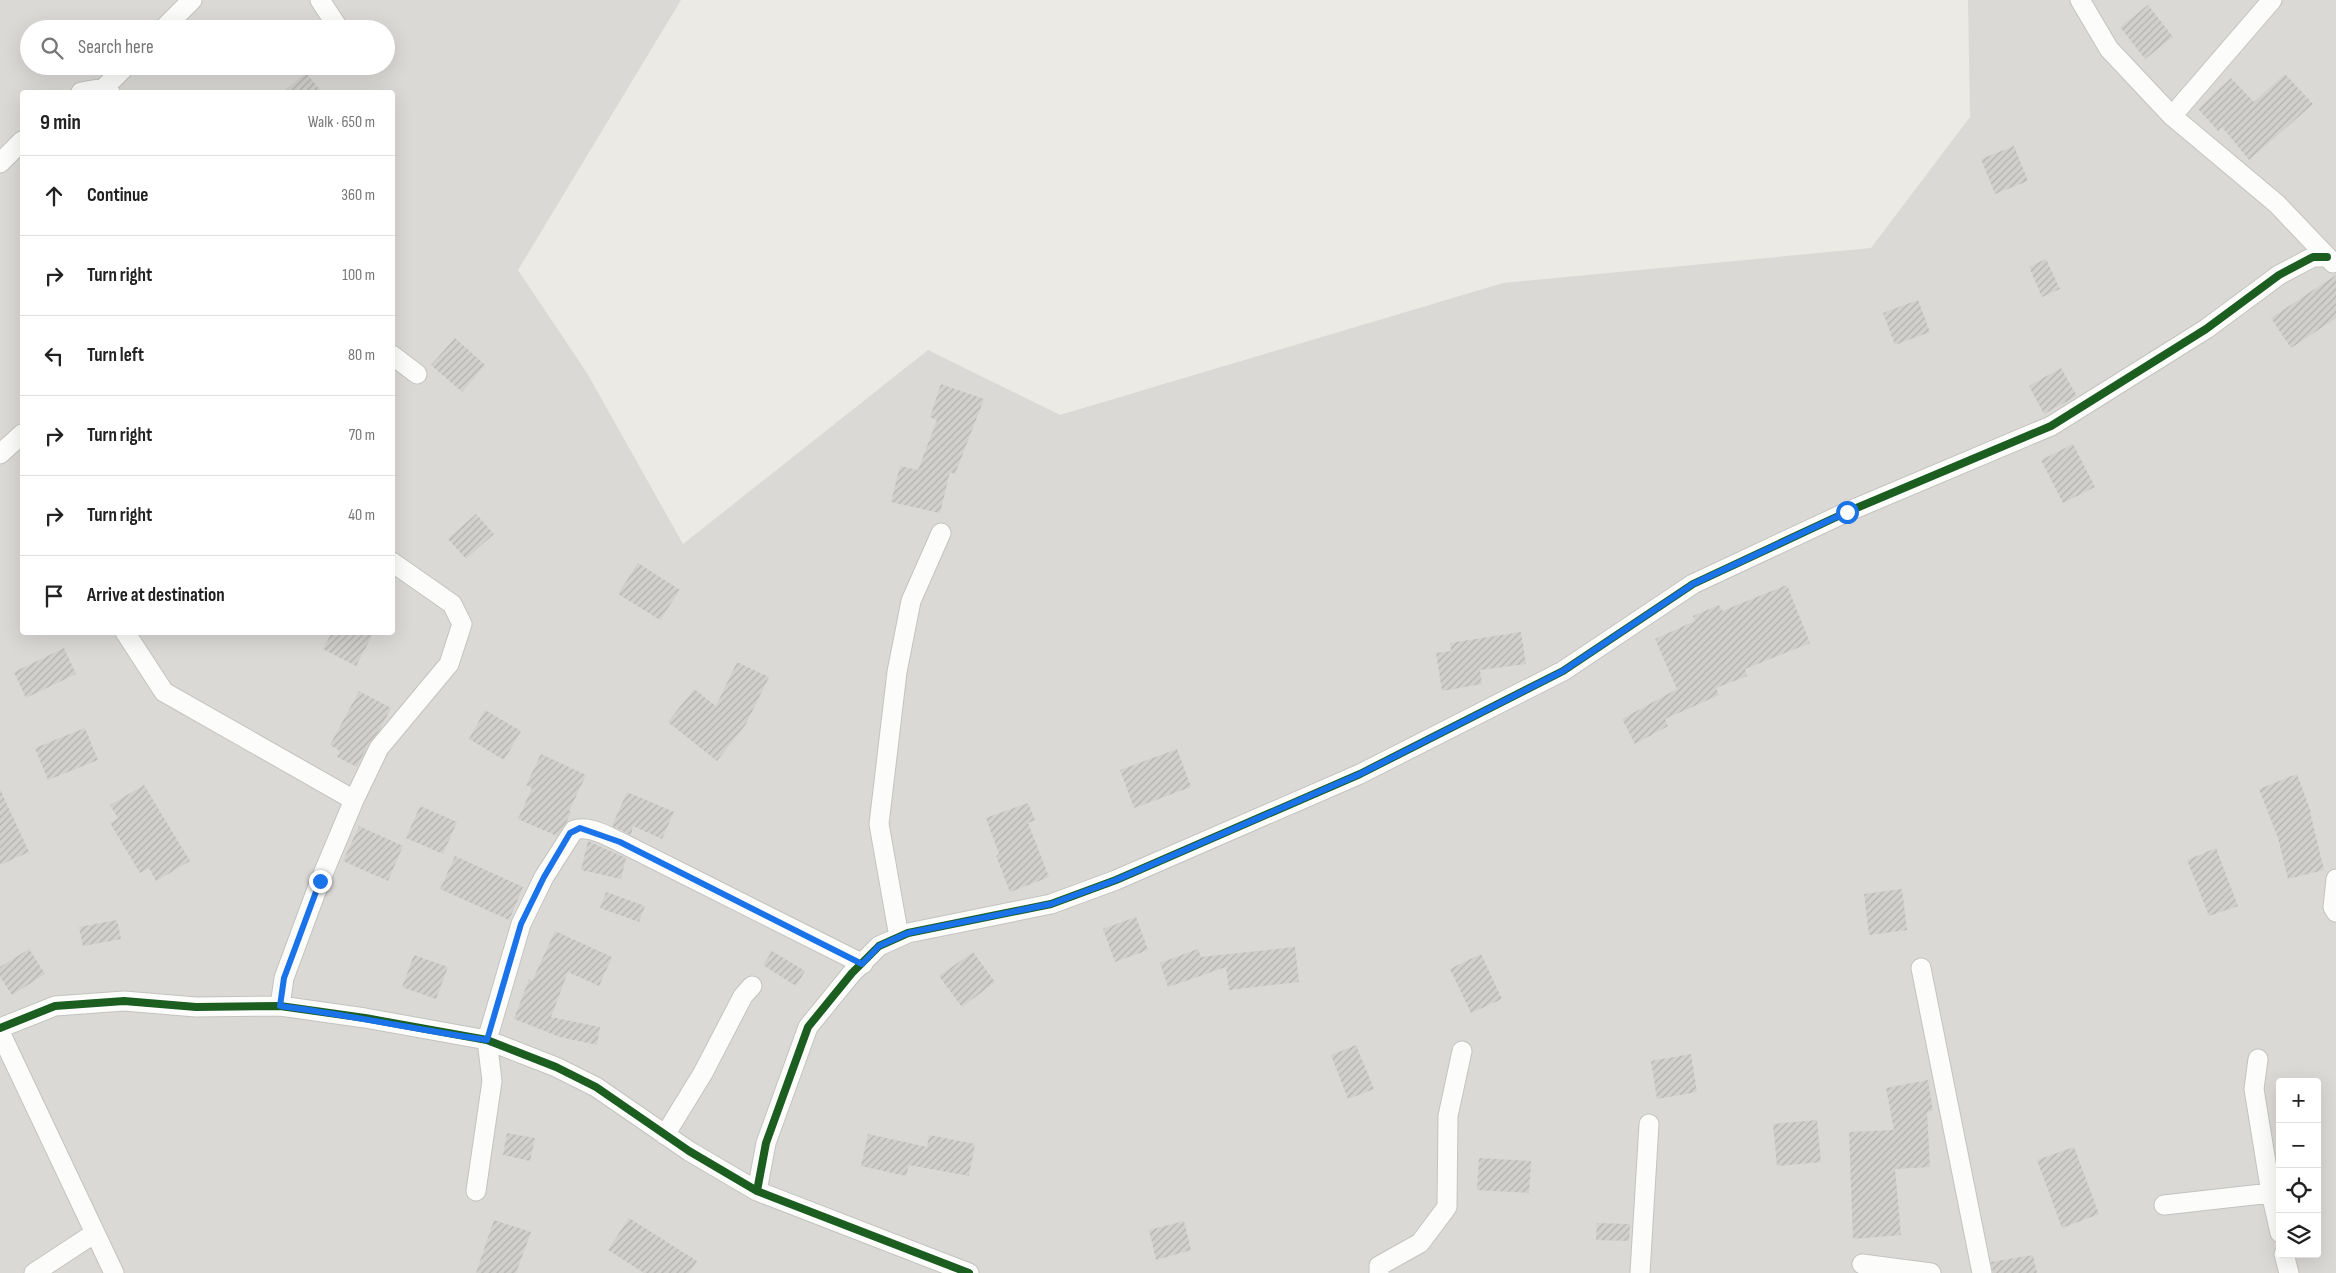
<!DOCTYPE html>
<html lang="en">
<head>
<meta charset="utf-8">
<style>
	body { margin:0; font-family:"Sofia Sans Condensed",sans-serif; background:#f6f6f6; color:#222 }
	.controls { position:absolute; right:15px; bottom:15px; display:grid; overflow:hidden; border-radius:5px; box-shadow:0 5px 20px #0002 }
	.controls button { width:45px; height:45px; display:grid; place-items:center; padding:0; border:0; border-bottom:1px solid #e0e0e0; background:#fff; color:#222; font:25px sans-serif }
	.stop { position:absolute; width:15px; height:15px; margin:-11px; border:4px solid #1a73e8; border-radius:50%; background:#fff }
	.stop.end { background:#1a73e8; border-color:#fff; box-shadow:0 1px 5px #0008 }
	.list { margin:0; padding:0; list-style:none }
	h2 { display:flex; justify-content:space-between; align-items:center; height:65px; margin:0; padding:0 20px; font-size:21px }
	h2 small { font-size:16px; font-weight:400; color:#767676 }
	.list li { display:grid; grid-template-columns:32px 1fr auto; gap:15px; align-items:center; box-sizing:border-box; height:80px; padding:0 20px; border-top:1px solid #e0e0e0 }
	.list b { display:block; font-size:19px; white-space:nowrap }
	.list em { font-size:16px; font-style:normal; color:#767676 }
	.icon { flex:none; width:28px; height:28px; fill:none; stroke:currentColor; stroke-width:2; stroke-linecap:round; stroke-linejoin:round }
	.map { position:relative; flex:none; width:2336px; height:1273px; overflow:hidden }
	.search { position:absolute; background:#fff; box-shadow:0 5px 20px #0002; left:20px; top:20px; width:375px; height:55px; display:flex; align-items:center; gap:12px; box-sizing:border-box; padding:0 18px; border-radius:28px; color:#767676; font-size:19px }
	.panel { position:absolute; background:#fff; box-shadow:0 5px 20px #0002; left:20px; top:90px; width:375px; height:545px; border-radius:5px }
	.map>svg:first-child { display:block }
	.residential { fill:#dad9d6; fill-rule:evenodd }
	.building { fill:url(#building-hatch) }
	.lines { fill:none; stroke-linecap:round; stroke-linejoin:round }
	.street-casing { stroke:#c3c3c1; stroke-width:21 }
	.street { stroke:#fcfcfb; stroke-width:19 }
	.cycleway-casing { stroke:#fff; stroke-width:11 }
	.cycleway { stroke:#1b5e20; stroke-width:8 }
	.route { stroke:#1a73e8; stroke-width:6 }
</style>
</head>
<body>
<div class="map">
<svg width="2336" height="1273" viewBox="0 0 2336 1273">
	<defs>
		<pattern id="building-hatch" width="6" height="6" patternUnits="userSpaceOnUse" patternTransform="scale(1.25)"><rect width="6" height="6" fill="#d1d0cc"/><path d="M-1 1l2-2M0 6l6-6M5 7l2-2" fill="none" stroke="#b3b2af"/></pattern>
	</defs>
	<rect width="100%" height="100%" fill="#ebeae5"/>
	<!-- residential -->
	<path class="residential" d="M0 0H681L518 270 587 373 683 544 928 350 1060 415 1503 283 1871 248 1970 117 1968 0H2336V1273H0ZM29 29H386V66H29ZM22 92H392V632H22ZM2280 1082H2317V1254H2280Z"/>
	<!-- building -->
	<path class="building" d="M2148 5 2173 37 2145 59 2120 27Z
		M306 73 322 92H283Z
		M2285 74 2313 104 2249 160 2222 127 2218 131 2198 109 2231 78 2254 102Z
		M2014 146 2028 181 1995 194 1981 159Z
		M2046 259 2060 289 2042 297 2029 267Z
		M2336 275V318L2291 348 2271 318Z
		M1918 300 1930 332 1895 345 1883 313Z
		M455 338 485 365 462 392 431 365Z
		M2061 368 2077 396 2044 414 2029 386Z
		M941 384 984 399 955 474 950 472 940 513 891 502 900 466 918 470 937 420 930 417Z
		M2073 444 2095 487 2063 503 2041 460Z
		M476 514 494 534 466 559 448 539Z
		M638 563 680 590 660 620 618 594Z
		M1787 585 1810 643 1745 669 1747 676 1716 688 1719 695 1665 719 1668 726 1635 744 1622 719 1677 689 1655 639 1695 621 1693 616 1719 605 1722 611Z
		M332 632H374L356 666 323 649Z
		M1521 632 1526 664 1480 670 1482 684 1442 691 1436 653 1451 651 1450 643Z
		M64 648 76 674 26 698 14 672Z
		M737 662 769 677 746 724 717 761 668 722 694 689 716 706Z
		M359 691 391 708 379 731 369 743 357 767 337 757 340 751 330 745Z
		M485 710 521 731 504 760 469 739Z
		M85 728 98 760 48 780 35 748Z
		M1177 749 1191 787 1134 808 1120 770Z
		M541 754 586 775 569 811 571 812 566 823 557 836 518 819 532 788 526 785Z
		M2297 774 2311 812H2310L2324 870 2288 879 2278 838 2259 789Z
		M144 785 190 861 156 881 149 868 140 873 110 823 118 818 110 805Z
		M0 789 29 852 0 865Z
		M627 792 674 812 662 839 633 826 631 835 612 826Z
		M1028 803 1035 820 1028 823 1049 877 1010 892 996 856 999 854 986 818Z
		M420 806 457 822 443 854 406 838Z
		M359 826 403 846 388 881 343 861Z
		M588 841 626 858 621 879 581 870Z
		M2216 848 2238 906 2209 916 2187 860Z
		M455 856 523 887 509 920 440 889Z
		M1902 889 1907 930 1869 935 1864 894Z
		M606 892 645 906 639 922 600 908Z
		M1136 917 1148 950 1115 962 1103 929Z
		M117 920 121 939 83 946 79 927Z
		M555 931 612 957 599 986 568 972 551 1017 600 1027 597 1045 560 1037 514 1019 529 979 532 981Z
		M1295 947 1299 982 1229 990 1226 967 1168 987 1160 963 1198 949 1201 957Z
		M29 949 45 974 12 995 0 977V967Z
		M772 951 805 971 796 986 763 965Z
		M973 952 995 982 962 1007 939 976Z
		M1481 954 1502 999 1471 1013 1450 969Z
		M414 955 448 967 436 999 402 987Z
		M1356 1045 1374 1089 1348 1099 1331 1055Z
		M1691 1054 1697 1092 1657 1099 1651 1061Z
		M1928 1080 1933 1111 1927 1112 1930 1167 1895 1169 1901 1235 1853 1239 1849 1132 1894 1130 1886 1088Z
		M1817 1120 1821 1162 1777 1166 1773 1124Z
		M507 1133 535 1138 530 1161 503 1155Z
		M868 1134 927 1147 929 1135 975 1144 969 1176 909 1165 906 1176 861 1166Z
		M2074 1147 2099 1214 2062 1228 2037 1160Z
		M1479 1158 1531 1161 1529 1193 1477 1190Z
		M629 1218 697 1261 689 1273H644L608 1250Z
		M494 1220 531 1232 516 1273H476Z
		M1184 1221 1191 1250 1156 1260 1149 1230Z
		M1597 1223 1630 1224 1629 1241 1596 1240Z
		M2033 1255 2037 1273H1993L1991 1262Z"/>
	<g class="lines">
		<!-- street casing -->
		<g class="street-casing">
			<path id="street" d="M320 0 339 29
				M2080 0 2109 49 2172 116 2277 204 2333 263
				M163 29 192 0
				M104 88 126 66
				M81 92 104 88 110 92
				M2172 116 2272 0
				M0 163 22 141
				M392 355 417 374
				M0 454 22 434
				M125 632 164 692 354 800
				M2336 879 2333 907 2336 912
				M899 937 879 824 897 672 911 601 941 533
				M1921 968 1982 1273
				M280 1006 284 978 320 881 354 800 379 748 449 664 462 624 452 604 392 562
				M0 1028 55 1006 124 1001 196 1007 280 1006 365 1018 487 1040 556 1067 596 1087 689 1151 757 1191 969 1273
				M0 1032 114 1273
				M2258 1059 2254 1089 2271 1193 2280 1233
				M665 1135 703 1073 743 996 752 986
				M476 1191 492 1081 487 1040 521 924 544 877 574 830C589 825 607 836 620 842L863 964
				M757 1191 766 1143 808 1027 852 973 879 946 908 933 1051 904 1116 880 1360 774 1563 671 1693 584 1847 512 2051 426 2206 329 2279 275 2313 257H2327
				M2164 1205 2271 1193
				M2284 1254 2289 1273
				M1862 1264 1931 1273
				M34 1273 95 1233
				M1379 1273V1266L1420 1243 1447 1207 1448 1116 1462 1051
				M1640 1273 1649 1124"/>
		</g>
		<!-- street -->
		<use href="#street" class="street"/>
		<!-- cycleway casing -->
		<g class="cycleway-casing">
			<path id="cycleway" d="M0 1028 55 1006 124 1001 196 1007 280 1006 365 1018 487 1040 556 1067 596 1087 689 1151 757 1191 969 1273
				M757 1191 766 1143 808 1027 852 973 879 946 908 933 1051 904 1116 880 1360 774 1563 671 1693 584 1847 512 2051 426 2206 329 2279 275 2313 257H2327"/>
		</g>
		<!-- cycleway -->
		<use href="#cycleway" class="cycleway"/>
	</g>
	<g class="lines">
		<!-- route -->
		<path class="route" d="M320 881 284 978 280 1006C350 1015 418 1030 487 1040L521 924 544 877 570 833 580 828 620 842 862 964 879 946 908 933 1051 904 1116 880 1360 774 1563 671 1693 584 1847 512"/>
	</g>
</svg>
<div class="controls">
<button>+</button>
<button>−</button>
<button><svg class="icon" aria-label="locate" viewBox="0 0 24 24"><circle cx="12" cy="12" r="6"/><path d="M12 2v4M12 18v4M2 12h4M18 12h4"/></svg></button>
<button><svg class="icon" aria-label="layers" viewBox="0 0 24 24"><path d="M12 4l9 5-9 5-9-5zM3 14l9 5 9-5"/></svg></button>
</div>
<div class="stop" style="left:1847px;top:512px"></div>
<div class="stop end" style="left:320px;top:881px"></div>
<div class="search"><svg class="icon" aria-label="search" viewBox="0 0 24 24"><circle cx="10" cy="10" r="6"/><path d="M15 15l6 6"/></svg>Search here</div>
<section class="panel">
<h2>9 min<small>Walk · 650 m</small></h2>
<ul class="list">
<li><svg class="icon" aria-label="ahead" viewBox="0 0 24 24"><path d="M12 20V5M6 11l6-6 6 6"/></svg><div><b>Continue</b></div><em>360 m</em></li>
<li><svg class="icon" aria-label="right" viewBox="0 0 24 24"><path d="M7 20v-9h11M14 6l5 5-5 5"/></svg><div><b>Turn right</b></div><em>100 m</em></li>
<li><svg class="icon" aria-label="left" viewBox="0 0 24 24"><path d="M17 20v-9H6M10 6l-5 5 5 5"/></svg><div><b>Turn left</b></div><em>80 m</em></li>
<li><svg class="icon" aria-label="right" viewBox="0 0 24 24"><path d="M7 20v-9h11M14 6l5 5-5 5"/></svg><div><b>Turn right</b></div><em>70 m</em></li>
<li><svg class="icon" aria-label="right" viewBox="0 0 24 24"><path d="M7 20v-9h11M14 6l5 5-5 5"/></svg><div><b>Turn right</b></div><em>40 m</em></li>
<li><svg class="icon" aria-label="arrive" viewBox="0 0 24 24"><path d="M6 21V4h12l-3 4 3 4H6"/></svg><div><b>Arrive at destination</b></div></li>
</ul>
</section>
</div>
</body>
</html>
